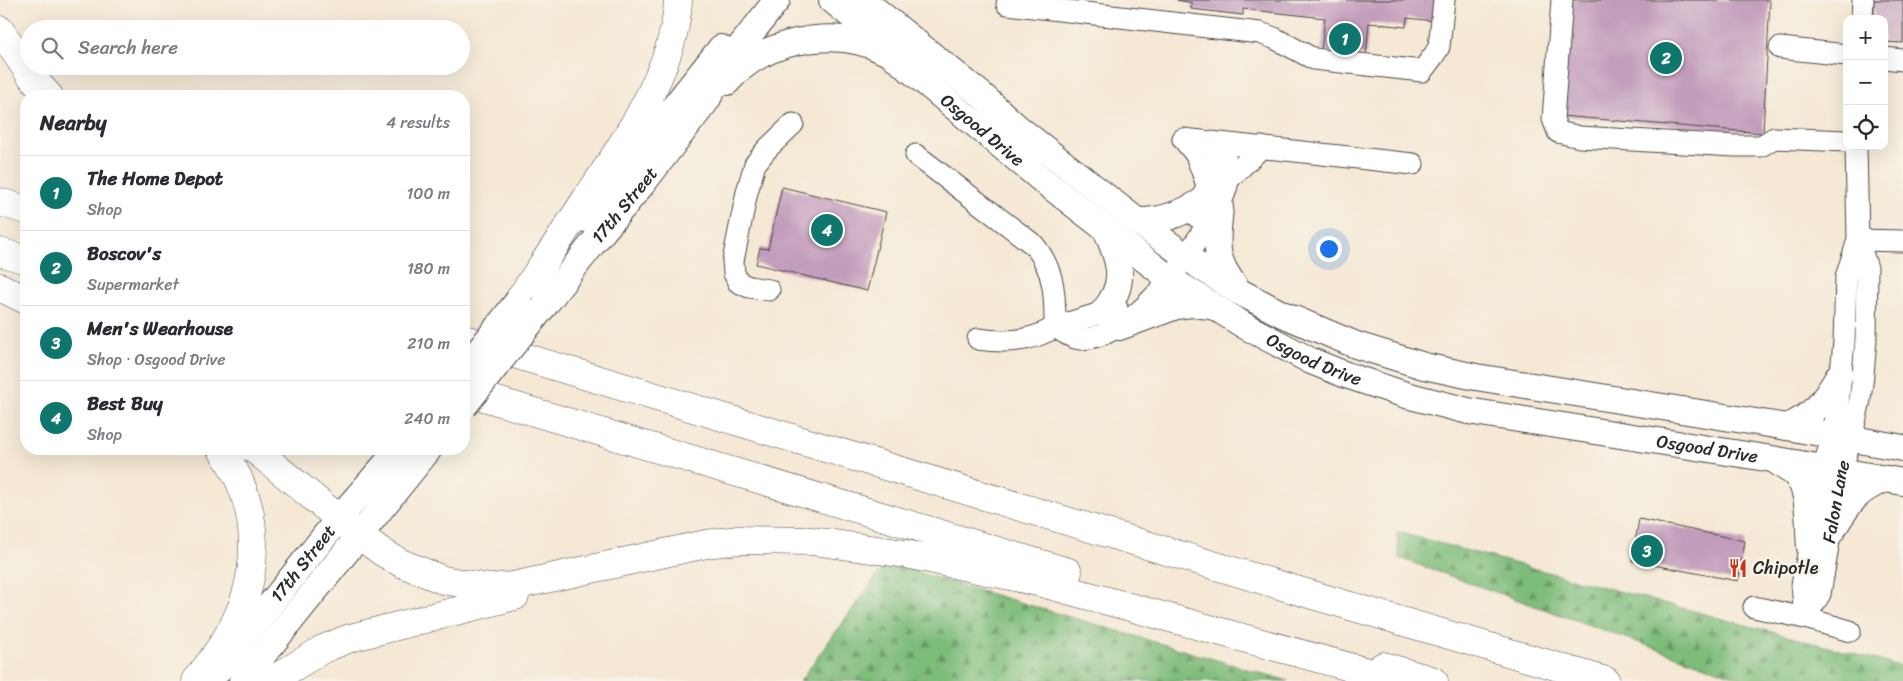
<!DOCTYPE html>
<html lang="en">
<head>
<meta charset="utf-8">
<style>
	body { margin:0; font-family:Sriracha,sans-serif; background:#f2f2f3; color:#2b2b33 }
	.controls { position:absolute; right:15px; top:15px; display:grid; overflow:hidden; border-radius:10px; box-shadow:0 5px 20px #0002 }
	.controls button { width:45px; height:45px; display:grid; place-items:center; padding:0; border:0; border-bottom:1px solid #e1e1e2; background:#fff; color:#2b2b33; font:25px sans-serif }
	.you { position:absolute; left:1328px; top:248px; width:18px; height:18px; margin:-12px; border:4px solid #fff; border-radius:50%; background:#1a73e8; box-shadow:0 0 0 8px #1a73e833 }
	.badge { display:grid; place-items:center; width:32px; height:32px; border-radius:50%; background:#0f766e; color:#fff; font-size:16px; font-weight:700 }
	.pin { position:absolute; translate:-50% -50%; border:2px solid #fff; box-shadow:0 1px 5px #0006 }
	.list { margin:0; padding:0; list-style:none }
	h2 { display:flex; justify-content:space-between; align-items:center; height:65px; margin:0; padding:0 20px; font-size:21px }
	h2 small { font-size:16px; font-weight:400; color:#7c7c81 }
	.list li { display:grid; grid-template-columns:32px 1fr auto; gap:15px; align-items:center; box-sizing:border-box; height:75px; padding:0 20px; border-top:1px solid #e1e1e2 }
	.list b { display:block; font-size:19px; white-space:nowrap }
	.list p { margin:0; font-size:16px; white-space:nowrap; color:#7c7c81 }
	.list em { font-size:16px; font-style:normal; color:#7c7c81 }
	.icon { flex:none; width:28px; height:28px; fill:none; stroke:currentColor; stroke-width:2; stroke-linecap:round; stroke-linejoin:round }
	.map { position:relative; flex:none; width:1903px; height:681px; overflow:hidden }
	.search { position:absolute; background:#fff; box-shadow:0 5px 20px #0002; left:20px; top:20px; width:450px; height:55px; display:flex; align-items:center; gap:12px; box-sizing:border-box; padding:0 18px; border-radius:28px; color:#7c7c81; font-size:19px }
	.panel { position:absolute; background:#fff; box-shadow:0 5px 20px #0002; left:20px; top:90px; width:450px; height:365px; border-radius:20px }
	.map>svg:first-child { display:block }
	.forest { fill:url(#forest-firs); stroke:#547452 }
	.building { fill:#c29cbc }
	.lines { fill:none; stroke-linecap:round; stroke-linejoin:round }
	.minor-casing { stroke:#494744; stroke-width:23 }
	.major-casing { stroke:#494744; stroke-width:28 }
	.highway-casing { stroke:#494744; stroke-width:29 }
	.minor { stroke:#fff; stroke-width:21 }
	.major { stroke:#fff; stroke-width:26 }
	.highway { stroke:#fff; stroke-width:28 }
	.major-bridge-casing { stroke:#494744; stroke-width:28; stroke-linecap:butt }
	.major-bridge { stroke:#fff; stroke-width:26 }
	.labels { text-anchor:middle; stroke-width:5; stroke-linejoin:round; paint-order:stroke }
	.street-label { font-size:18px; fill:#2b2b2b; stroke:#f7f3e8 }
	.poi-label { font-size:18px; fill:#2b2b2b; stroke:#f7f3e8; text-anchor:start }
</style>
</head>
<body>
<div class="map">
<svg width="1903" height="681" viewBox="0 0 1903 681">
	<defs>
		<pattern id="forest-firs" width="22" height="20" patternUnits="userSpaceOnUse" patternTransform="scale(1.25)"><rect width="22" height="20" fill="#7ebc7a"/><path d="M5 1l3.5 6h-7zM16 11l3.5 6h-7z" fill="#679964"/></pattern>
	</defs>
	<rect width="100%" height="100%" fill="#f7f3e8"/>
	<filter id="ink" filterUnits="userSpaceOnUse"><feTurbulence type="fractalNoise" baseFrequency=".02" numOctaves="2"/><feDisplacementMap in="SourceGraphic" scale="10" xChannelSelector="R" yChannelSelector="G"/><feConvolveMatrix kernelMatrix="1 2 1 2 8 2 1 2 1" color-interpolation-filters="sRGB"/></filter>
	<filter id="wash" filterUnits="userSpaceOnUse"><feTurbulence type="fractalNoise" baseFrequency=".0096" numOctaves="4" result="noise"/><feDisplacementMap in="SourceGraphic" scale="20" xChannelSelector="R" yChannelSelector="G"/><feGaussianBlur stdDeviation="1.12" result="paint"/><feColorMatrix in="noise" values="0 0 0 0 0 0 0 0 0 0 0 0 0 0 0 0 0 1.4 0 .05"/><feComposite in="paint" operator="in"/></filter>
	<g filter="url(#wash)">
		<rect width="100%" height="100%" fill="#f5e8d4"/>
		<!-- forest -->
		<path class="forest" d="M1397 532 1903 667V681H1748L1399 558Z
			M886 563 1288 681H800Z"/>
		<g id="blocks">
			<!-- building -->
			<path class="building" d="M1177 0H1436L1434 21 1407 18 1406 27 1369 23 1366 55 1321 51 1325 18 1243 9V15L1191 9 1192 3Z
				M1570 0H1770L1763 133 1561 116Z
				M1874 0H1903V43L1884 42V19H1874Z
				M782 187 886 212 867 291 756 264 760 248 768 249Z
				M1639 519 1745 541 1738 581 1632 561Z"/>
		</g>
	</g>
	<g filter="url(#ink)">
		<use href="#blocks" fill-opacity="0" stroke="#494744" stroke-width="1"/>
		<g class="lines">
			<!-- minor casing -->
			<g class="minor-casing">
				<g id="minor">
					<path d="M1562 0 1553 119 1558 132 1580 137 1734 146H1761L1774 138 1847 141"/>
					<path d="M1007 4 1260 33 1274 38 1314 59 1422 71 1434 55 1439 47 1444 0"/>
					<path d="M1862 19 1863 0"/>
					<path d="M1780 48 1847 55"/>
					<path d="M1884 58 1903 60"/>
					<path d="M1183 139 1413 164"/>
					<path d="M1183 139 1196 155 1207 185"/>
					<path d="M916 155 1034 245C1055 271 1055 295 1055 327 1031 342 1005 343 978 339"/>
					<path d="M1229 179 1262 147"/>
					<path d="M1197 217 1207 185 1214 171 1215 159 1220 146"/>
					<path d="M1858 240 1903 241"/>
					<path d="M769 290 749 287 738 282 734 273 733 261 747 192 755 164 767 149 793 124"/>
					<path d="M1055 327C1062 331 1074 340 1082 339 1136 336 1184 262 1209 221 1218 209 1226 196 1228 180 1230 169 1224 155 1221 144"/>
					<path d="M1055 327 1117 308"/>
					<path d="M1754 607 1805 618 1850 631"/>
					<path id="s1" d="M1805 618 1820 594 1841 471 1851 439 1860 400 1863 375 1866 339 1867 268 1858 240 1856 146"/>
					<path d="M1805 618 1802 585 1819 497 1823 468 1833 435 1838 404 1844 342 1846 277 1858 240"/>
				</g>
			</g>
			<!-- major casing -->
			<g class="major-casing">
				<g id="major">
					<path id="s2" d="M832 0 865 27 896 58 1041 179 1170 279 1245 326 1311 361 1346 375 1406 395 1468 411 1772 459 1903 482"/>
					<path d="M863 0 979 93 1018 128 1137 221 1198 265 1238 291 1282 314 1356 345 1424 366 1476 377 1787 427 1903 448"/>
					<path d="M727 82C732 77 736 72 741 68 779 37 843 28 886 52"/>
					<path d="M1220 207C1217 242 1212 257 1235 286"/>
					<path d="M585 219 721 48"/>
					<path d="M1137 221C1161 222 1181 214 1201 202"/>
					<path id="s3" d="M544 306 594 242 643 183 707 100 722 70 777 0"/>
					<path d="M1103 312C1128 284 1120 261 1106 230"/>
					<path d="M1119 327 1176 306 1191 304 1211 306"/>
					<path d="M1787 427C1815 415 1825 400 1840 374"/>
					<path d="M1775 460C1781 465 1789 469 1795 474 1811 489 1808 527 1810 547"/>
					<path d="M1831 532C1849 504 1854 491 1886 479"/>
					<path id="s4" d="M216 673 339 518 399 449"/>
					<path d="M242 681 429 449"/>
				</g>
			</g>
			<!-- highway casing -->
			<g class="highway-casing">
				<path id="highway" d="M0 30 31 76 49 96
					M0 202 26 210
					M0 252 26 260
					M0 287 26 300
					M518 301C541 267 564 233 586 199 623 145 676 67 678 0
					M464 339 1299 591 1606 681
					M464 391 1068 572
					M254 449 359 535 382 552 401 563 443 580 489 588 513 586 706 544 738 540 813 541 906 554 1038 582 1401 681
					M1383 666 1434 681
					M196 681C207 667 218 652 227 637 263 578 262 505 221 449
					M271 681 323 649 350 638 515 596"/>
			</g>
			<!-- minor -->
			<use href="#minor" class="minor"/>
			<!-- major -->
			<use href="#major" class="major"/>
			<!-- highway -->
			<use href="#highway" class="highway"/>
			<!-- major-bridge casing -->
			<g class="major-bridge-casing">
				<path id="major-bridge" d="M464 370 518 301
					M464 406 544 306"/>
			</g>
			<!-- major-bridge -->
			<use href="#major-bridge" class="major-bridge"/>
		</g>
	</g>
	<!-- icons -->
	<defs>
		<g id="restaurant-bare" transform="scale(1.5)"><path d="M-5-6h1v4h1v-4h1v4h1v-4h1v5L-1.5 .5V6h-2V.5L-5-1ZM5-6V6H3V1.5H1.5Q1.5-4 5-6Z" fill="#c8321e" stroke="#f7f3e8" stroke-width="2.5" paint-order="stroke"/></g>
	</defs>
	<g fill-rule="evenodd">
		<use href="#restaurant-bare" x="1738" y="568"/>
	</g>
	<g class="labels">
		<!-- street labels -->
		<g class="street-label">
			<text dy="6" stroke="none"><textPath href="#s2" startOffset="199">Osgood Drive</textPath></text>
			<text dy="6" stroke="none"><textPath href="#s3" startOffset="129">17th Street</textPath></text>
			<text dy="6" stroke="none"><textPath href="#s2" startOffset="604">Osgood Drive</textPath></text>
			<text dy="6" stroke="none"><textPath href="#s2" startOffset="1009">Osgood Drive</textPath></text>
			<text dy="6" stroke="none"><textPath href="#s1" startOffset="122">Falon Lane</textPath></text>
			<text dy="6" stroke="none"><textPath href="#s4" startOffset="140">17th Street</textPath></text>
		</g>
		<!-- poi labels -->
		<g class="poi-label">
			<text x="1753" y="574">Chipotle</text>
		</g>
	</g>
</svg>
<div class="controls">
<button>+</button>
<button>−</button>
<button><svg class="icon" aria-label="locate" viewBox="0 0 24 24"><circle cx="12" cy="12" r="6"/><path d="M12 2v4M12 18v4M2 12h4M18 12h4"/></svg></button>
</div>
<div class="you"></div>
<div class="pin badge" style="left:1345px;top:39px">1</div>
<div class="pin badge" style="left:1666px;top:58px">2</div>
<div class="pin badge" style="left:1647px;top:551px">3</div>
<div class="pin badge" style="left:827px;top:230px">4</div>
<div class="search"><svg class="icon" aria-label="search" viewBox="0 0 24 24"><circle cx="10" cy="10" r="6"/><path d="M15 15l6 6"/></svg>Search here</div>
<section class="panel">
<h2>Nearby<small>4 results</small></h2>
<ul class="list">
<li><span class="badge">1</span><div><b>The Home Depot</b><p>Shop</p></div><em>100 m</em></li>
<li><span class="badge">2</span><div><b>Boscov's</b><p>Supermarket</p></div><em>180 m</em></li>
<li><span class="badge">3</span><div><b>Men's Wearhouse</b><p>Shop · Osgood Drive</p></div><em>210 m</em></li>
<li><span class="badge">4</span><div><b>Best Buy</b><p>Shop</p></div><em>240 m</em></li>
</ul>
</section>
</div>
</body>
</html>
